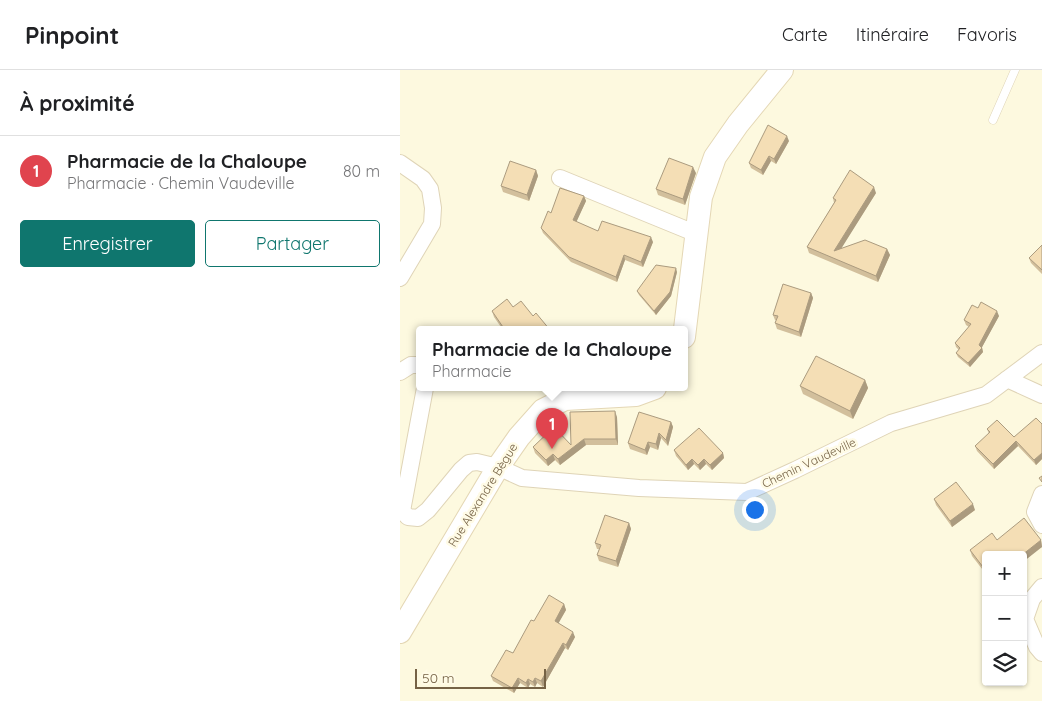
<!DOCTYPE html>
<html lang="fr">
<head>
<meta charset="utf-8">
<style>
	body { margin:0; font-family:Quicksand,sans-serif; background:#f2f2f2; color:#202124 }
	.controls { position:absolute; right:15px; bottom:15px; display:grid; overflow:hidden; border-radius:5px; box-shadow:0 1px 4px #0004 }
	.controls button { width:45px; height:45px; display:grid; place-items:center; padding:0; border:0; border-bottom:1px solid #e0e0e0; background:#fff; color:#202124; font:25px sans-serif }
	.scale { position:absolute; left:15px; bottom:12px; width:131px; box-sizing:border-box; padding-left:5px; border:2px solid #756245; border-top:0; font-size:14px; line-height:18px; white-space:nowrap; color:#756245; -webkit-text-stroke:4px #fffbe6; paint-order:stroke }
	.you { position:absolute; left:354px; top:439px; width:18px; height:18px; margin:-12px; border:4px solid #fff; border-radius:50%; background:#1a73e8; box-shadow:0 0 0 8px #1a73e833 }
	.badge { display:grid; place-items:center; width:32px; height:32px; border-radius:50%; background:#0f766e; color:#fff; font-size:16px; font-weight:700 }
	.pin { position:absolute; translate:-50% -41px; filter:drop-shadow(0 1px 2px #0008) }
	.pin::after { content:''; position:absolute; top:26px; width:18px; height:15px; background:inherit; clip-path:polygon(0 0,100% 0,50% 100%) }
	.popup { position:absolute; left:16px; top:256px; width:272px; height:65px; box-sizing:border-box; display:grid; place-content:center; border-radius:5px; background:#fff; filter:drop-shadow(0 1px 4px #0005); font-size:16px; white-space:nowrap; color:#757577 }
	.popup b { font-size:19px; color:#202124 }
	.popup::after { content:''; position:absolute; left:50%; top:100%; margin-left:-10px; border:10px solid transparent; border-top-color:#fff }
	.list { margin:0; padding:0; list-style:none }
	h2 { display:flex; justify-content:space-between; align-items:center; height:65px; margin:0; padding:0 20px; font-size:21px }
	h2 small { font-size:16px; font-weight:400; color:#757577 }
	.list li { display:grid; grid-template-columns:32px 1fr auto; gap:15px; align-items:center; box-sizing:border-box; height:70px; padding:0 20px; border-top:1px solid #e0e0e0 }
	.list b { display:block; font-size:19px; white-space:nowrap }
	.list p { margin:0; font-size:16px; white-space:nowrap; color:#757577 }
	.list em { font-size:16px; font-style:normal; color:#757577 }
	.actions { display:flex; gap:10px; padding:15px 20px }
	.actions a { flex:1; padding:11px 0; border:1px solid #0f766e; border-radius:5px; text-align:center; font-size:18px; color:#0f766e }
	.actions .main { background:#0f766e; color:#fff }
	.icon { flex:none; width:28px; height:28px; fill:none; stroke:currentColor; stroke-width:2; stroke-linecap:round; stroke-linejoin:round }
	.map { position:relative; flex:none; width:642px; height:631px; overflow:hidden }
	header { display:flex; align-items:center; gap:30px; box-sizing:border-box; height:70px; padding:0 25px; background:#fff; border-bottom:1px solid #e0e0e0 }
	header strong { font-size:24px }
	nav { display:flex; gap:28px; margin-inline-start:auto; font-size:18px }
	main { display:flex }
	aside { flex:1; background:#fff }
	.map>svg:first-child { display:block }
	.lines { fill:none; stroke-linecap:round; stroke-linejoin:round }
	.service-casing { stroke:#dfd4b7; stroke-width:9 }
	.minor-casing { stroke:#dfd4b7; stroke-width:18 }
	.secondary-casing { stroke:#e4d7b5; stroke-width:24 }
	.service { stroke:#fff; stroke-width:8 }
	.minor { stroke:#fff; stroke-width:16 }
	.secondary { stroke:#fff; stroke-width:22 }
	.wall { fill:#d2bf9c }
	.shaded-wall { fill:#ab9b7f }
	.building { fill:#f4deb5; stroke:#ab9b7f }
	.labels { text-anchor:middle; stroke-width:5; stroke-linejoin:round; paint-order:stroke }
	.street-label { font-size:12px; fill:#756245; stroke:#fffbe6 }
</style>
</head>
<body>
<header>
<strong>Pinpoint</strong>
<nav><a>Carte</a><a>Itinéraire</a><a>Favoris</a></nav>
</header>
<main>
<aside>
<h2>À proximité<small></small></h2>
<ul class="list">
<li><span class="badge" style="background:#e0444e">1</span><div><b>Pharmacie de la Chaloupe</b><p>Pharmacie · Chemin Vaudeville</p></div><em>80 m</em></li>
</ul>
<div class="actions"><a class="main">Enregistrer</a><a>Partager</a></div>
</aside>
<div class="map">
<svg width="642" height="631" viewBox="0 0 642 631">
	<rect width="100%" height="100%" fill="#fdf9df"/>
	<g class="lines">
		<!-- service casing -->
		<g class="service-casing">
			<path id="service" d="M593 50 615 0"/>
		</g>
		<!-- minor casing -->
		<g class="minor-casing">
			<path id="minor" d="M0 93 23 109 30 119 33 138 32 154 0 208
				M160 108 297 164
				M0 302 11 295H19
				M607 309 642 325
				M25 318 2 441 8 447 18 448 28 440 61 400 69 393 77 392 98 397 122 408 239 418 347 422 395 400 491 353 586 325 642 283
				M642 424 635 442 642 455
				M642 517 632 529 625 549 637 577 642 583"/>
		</g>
		<!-- secondary casing -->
		<g class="secondary-casing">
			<path id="secondary" d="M284 267 301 127 315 87 338 54 382 0
				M0 562 98 397 119 367 143 340 165 329 236 325 255 318"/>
		</g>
		<!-- service -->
		<use href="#service" class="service"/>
		<!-- minor -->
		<use href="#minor" class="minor"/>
		<!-- secondary -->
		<use href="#secondary" class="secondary"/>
	</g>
	<!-- wall -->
	<path class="wall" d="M389 71 376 94 371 91 363 105 351 98 349 93Z
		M136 100 138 106 129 131 103 122 101 116Z
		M296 103 285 135 258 125 256 119Z
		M476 123 441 178 487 179 490 185 478 212 409 183 407 177 434 133 433 128Z
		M184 126 186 131 176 152 198 161 253 172 243 197 225 190 217 212 171 192 143 163 141 158 151 143Z
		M642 175V204L631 193 629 188Z
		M277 202 271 226 256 245 239 225 237 221Z
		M411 223 413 228 401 267 377 259 375 253 376 250H375L373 245Z
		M113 237 133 246 150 260H103L94 247 92 241Z
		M578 238 599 246 582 277 583 282 570 297 558 287 556 283 559 280 556 277 555 273 569 257 566 255 564 250Z
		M465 310 468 318 453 349 403 324 400 316Z
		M217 347 218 375H186L160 395 155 390 148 396 135 383 133 377 171 375Z
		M271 352 273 357 268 376 261 368 258 380 250 377 247 385 230 379 228 373Z
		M642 354V389L636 395 618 376 594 399 577 381 575 376 589 364 587 359 614 367Z
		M274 380 323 383 324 388 312 400 306 394 300 400 294 394 288 400 276 386Z
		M534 429 575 440 552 457 536 435Z
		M229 453 231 459 218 497 199 491 197 485 199 479H197L195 473Z
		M597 470H641L642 477 623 485H586V504L572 486 570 480Z
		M164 534 166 540 158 553 175 567 168 580 165 578 143 617 137 613 135 617 130 614 128 618 120 613 114 623 93 611 91 606 113 583 134 551Z"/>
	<!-- shaded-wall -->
	<path class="shaded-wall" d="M387 66 389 71 376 94 374 89Z
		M369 86 371 91 363 105 361 100Z
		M293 97 296 103 285 135 283 129Z
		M136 100 138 106 129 131 127 125Z
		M474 117 476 123 436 187 434 181Z
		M184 126 186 131 175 155 173 150Z
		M251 167 253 172 243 197 241 192Z
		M487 179 490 185 478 212 476 206Z
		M224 185 225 190 217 212 216 207Z
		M276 198 277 202 271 226 256 245 254 241Z
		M411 223 413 228 401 267 399 262Z
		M597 241 599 246 581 279 582 278 583 282 570 297 568 293Z
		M465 310 468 318 453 349 450 341Z
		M215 341 217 347 218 375 216 369Z
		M271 352 273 357 268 376 266 370Z
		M259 363 261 368 258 380 256 374Z
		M184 369 186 375 160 395 158 389Z
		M616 371 618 376 594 399 593 394Z
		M248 372 250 377 247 385 245 380Z
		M323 383 324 388 312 400 310 395Z
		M642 383V389L636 395 634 390Z
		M153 384 155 390 148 396 146 390Z
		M292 389 294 394 288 400 286 395Z
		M304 389 306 394 300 400 298 395Z
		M573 434 575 440 552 457 550 451Z
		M229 453 231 459 218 497 216 491Z
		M641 470 642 477 623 492V485H622Z
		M164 534 166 540 157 556 155 551Z
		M173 562 175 567 168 580 166 575Z
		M163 573 165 578 143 617 141 611Z
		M118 608 120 613 114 623 112 618Z
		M135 608 137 613 135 617 133 612Z
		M128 609 130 614 128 618 126 613Z"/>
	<!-- building -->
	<path class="building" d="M368 55 387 66 374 89 369 86 361 100 349 93Z
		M269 88 293 97 283 129 256 119Z
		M110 91 136 100 127 125 101 116Z
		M450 100 474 117 434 181 465 170 487 179 476 206 407 177 436 130 433 128Z
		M160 118 184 126 173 150 198 161 202 151 251 167 241 192 224 185 216 207 169 187 141 158 148 141 151 143Z
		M642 175V200L629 188Z
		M256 195 276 198 270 222 254 241 237 221Z
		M383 214 411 223 399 262 375 253 378 246 373 245Z
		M107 229 113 237 121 231 133 246 136 243 150 260H105L92 241Z
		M581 232 597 241 579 275 582 278 568 293 556 283 560 278 555 273 571 254 564 250 572 235 578 238Z
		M416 286 465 310 450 341 400 316Z
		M215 341 216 369H184L158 389 153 384 146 390 133 377 154 357 171 375 170 342Z
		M239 342 271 352 266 370 259 363 256 374 248 372 245 380 228 373Z
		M636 348 642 354V383L634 390 616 371 593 394 575 376 590 362 587 359 597 350 614 367Z
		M299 358 323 383 310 395 304 389 298 395 292 389 286 395 274 380Z
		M642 406V412L639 408Z
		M556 412 573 434 550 451 534 429Z
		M205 445 229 453 216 491 197 485 201 475 195 473Z
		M624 448 641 470 622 485H617L615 483 612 485H586V501L570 480 592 463 597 470Z
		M149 525 164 534 155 551 173 562 166 575 163 573 141 611 135 608 133 612 128 609 126 613 118 608 112 618 91 606 106 580 113 583 131 550 134 551Z"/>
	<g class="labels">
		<!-- street labels -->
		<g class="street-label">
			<text transform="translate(409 393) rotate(-25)" y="4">Chemin Vaudeville</text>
			<text transform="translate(83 425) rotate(-58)" y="4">Rue Alexandre Bègue</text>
		</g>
	</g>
</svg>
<div class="controls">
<button>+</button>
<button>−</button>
<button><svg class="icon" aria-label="layers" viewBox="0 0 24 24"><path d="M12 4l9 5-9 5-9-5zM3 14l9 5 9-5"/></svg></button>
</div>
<div class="scale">50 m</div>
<div class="you"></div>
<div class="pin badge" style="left:152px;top:379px;background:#e0444e">1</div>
<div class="popup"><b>Pharmacie de la Chaloupe</b>Pharmacie</div>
</div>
</main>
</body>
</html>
